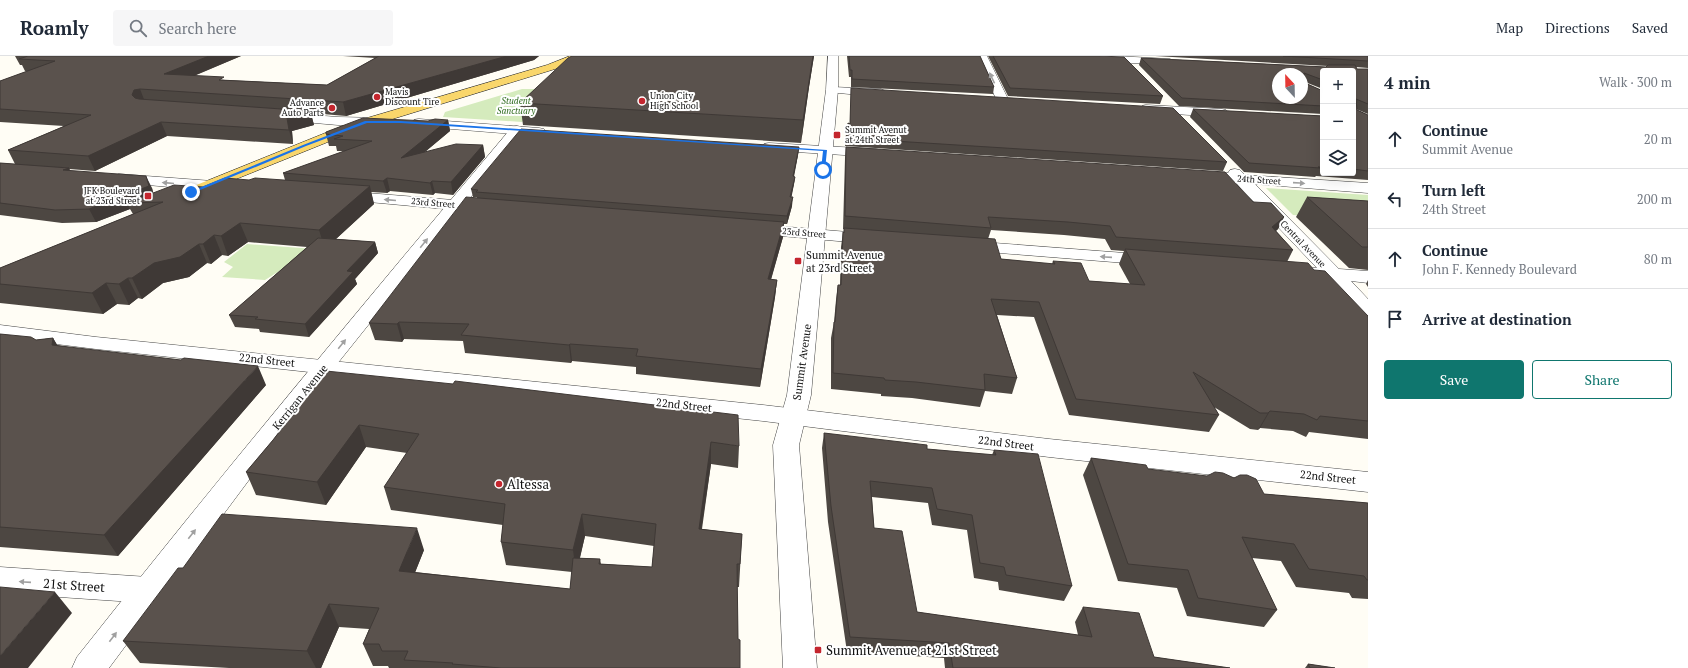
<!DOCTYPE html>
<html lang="en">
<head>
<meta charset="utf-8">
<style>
	body { margin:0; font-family:"PT Serif",serif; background:#f6f6f7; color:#1f2937 }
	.controls { position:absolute; right:12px; top:12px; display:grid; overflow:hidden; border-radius:4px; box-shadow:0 4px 16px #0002 }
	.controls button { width:36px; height:36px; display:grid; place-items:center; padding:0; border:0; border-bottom:1px solid #e0e1e3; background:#fff; color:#1f2937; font:20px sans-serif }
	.compass { position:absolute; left:1272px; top:12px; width:36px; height:36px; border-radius:50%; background:#fff; box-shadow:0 4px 16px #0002; rotate:338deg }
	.stop { position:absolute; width:12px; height:12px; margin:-9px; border:3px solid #1a73e8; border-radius:50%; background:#fff }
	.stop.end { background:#1a73e8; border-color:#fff; box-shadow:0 1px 4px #0008 }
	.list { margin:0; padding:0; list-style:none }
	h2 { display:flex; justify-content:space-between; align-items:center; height:52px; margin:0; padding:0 16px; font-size:17px }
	h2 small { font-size:13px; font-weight:400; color:#747a83 }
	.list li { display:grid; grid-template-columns:26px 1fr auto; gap:12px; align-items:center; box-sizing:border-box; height:60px; padding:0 16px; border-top:1px solid #e0e1e3 }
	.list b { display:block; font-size:15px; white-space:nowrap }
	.list p { margin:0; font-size:13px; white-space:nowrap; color:#747a83 }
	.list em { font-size:13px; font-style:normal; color:#747a83 }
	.actions { display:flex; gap:8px; padding:12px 16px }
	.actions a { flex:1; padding:9px 0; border:1px solid #0f766e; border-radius:4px; text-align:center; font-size:14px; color:#0f766e }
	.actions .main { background:#0f766e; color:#fff }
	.icon { flex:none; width:22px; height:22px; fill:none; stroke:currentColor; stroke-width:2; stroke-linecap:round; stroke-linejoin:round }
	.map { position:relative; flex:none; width:1368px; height:612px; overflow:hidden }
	header { display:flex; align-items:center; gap:24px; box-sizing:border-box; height:56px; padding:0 20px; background:#fff; border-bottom:1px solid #e0e1e3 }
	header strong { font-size:19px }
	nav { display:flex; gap:22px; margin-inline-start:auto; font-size:14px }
	.search { width:280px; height:36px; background:#f6f6f7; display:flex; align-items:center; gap:10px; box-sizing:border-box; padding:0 14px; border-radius:4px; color:#747a83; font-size:15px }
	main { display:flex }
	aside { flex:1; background:#fff }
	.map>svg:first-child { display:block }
	.green { fill:#d5ebbd }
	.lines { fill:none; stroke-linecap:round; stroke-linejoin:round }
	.minor-casing { stroke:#444; stroke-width:1 }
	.tertiary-casing { stroke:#444; stroke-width:1 }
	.primary-casing { stroke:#222; stroke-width:1 }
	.minor { fill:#fff; fill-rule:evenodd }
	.tertiary { fill:#fff; fill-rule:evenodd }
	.primary { fill:#f9d66b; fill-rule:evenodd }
	.wall { fill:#4d4742; fill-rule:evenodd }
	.shaded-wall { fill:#3f3936 }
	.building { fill:#5a524d; stroke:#3f3936; fill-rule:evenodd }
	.oneway { fill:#a0a0a0 }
	.route { fill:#1a73e8 }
	.poi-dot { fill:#c4262e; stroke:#fff; stroke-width:1.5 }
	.labels { text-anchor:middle; stroke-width:4; stroke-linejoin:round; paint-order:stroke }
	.far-poi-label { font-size:9px; fill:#111; stroke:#fff; text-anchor:start }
	.far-park-label { font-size:9px; font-style:italic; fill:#2f6b1f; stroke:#fff }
	.far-street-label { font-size:9px; fill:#111; stroke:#fff }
	.poi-label { font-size:11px; fill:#111; stroke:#fff; text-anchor:start }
	.street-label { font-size:11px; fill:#111; stroke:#fff }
	.near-poi-label { font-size:13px; fill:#111; stroke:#fff; text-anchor:start }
	.near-street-label { font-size:13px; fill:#111; stroke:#fff }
</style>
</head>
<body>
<header>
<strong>Roamly</strong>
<div class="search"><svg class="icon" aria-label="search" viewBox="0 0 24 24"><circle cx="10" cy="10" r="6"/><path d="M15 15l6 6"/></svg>Search here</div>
<nav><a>Map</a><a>Directions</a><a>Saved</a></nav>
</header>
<main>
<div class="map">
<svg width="1368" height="612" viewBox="0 0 1368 612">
	<rect width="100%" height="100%" fill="#fffdf5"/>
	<!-- green -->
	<path class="green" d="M522 33H555L522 66 443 61 445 56Z
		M1266 132 1368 139V164L1293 159Z
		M247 188 315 193 265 224 222 221 233 211 224 206Z"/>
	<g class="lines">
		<!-- minor casing -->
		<g class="minor-casing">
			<path id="minor" d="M977 0H987L1009 45 1007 48H999L997 45Z
				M1051 0H1116L1170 3 1175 6 1170 9 1056 3Z
				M832 31 881 33 885 35 887 37 885 39 881 41 828 36 826 34 828 32Z
				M1146 49 1222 53 1226 54 1228 57 1226 60 1222 61 1142 56 1140 53 1142 50Z
				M284 57 338 61 381 62 386 63 387 66 386 69 381 70 338 69 280 64 278 61 280 58Z
				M419 63 539 72 544 73 546 76 544 79 539 80 414 70 413 67 414 64Z
				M769 87 876 93 881 94 883 97 881 100 876 101 764 94 762 91 764 88Z
				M1235 113 1240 114 1245 119 1368 127V137L1255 128 1339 213 1368 215V227L1351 225 1368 243V260L1361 258 1328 224 1292 220 1290 216 1292 212 1299 210 1317 212 1236 127 1202 124 1197 123 1195 120 1197 117 1202 116 1228 117 1230 114Z
				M119 118 226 126 231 128 234 131 231 134 226 136 114 126 111 123 114 120Z
				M342 135 478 146 484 148 486 151 484 154 478 156 336 143 334 140 336 137Z
				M753 168 872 178 878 179 881 183 878 187 872 188 747 177 745 173 747 169Z
				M968 185 1151 199 1157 200 1160 204 1157 208 1151 209 962 194 959 190 962 186Z
				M0 269 96 281 763 349 1049 383 1368 416V436L1049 401 763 365 96 293 0 281Z
				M0 511 148 521 159 525 163 534 159 543 148 547 0 537Z"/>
		</g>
		<!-- tertiary casing -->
		<g class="tertiary-casing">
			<path id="tertiary" d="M828 0H838V34L811 339 799 389 817 612H783L773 389 787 339 826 34Z
				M517 70 522 71 524 74 522 77 313 338 109 612H72L77 601C219 421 365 246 512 71Z"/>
		</g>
		<!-- primary casing -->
		<g class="primary-casing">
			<path id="primary" d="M570 0H584L583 2 555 13 360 73 204 136 199 138 194 136 191 133 194 130 350 67 547 9Z"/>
		</g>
		<!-- minor -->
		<use href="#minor" class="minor"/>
		<!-- tertiary -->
		<use href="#tertiary" class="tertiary"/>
		<!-- primary -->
		<use href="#primary" class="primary"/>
	</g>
	<!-- wall -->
	<path class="wall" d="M15 0H241L194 20 225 24 327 29 375 2 343 0H539L534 4 346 60 311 57 314 69 292 75 293 88 167 80 95 115 69 113 70 115 152 132 153 137 203 131 249 124H285L283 117 345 95H337L336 90H329L326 78 428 65 448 64 450 75 425 96 483 89 485 101 453 139 435 137 433 139 390 135 387 137 371 136 374 148 336 183 375 186 378 197 355 223 357 228 309 281 260 276 259 273 235 271 229 259 307 191 248 186 228 200 222 199 211 208 207 207 189 221 163 227 142 243 138 242 129 249 117 248 103 258 0 247V212L133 158 130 153 96 166 62 167 0 159V107L15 108 8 94 64 70 0 66V25L28 15H25L22 9H20Z
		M572 0H814L809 31 801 87 523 69 520 47Z
		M847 0H980L994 31 993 38 851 31V21H849Z
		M988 0H1099L1163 40 1160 48 1008 40Z
		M1155 0H1368V12L1356 11 1357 13H1368V58L1356 53 1357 54 1368 59V124L1316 120 1315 121 1244 116 1190 61 1193 53 1323 60V117H1353V15H1323V33L1305 26V27L1323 35V58L1179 50 1139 9 1141 2 1326 11 1328 10Z
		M851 32 1227 106 1223 115 845 90 848 67H850L851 40Z
		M799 91 798 99 794 121H795L794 128 791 141 792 150 787 168H784L783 181 771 224H777L775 241 760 331 636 318V311L572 305 571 307 465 297 463 285 404 283 402 286 375 284 369 267 477 142V141H473L471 133Z
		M846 91 1253 146 1284 161 1278 173 1276 175 1293 194 1287 206 1314 214 1368 260V383L1309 376 1306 381 1293 375 1260 372 1258 374 1250 373 1214 351 1219 359 1209 376 1069 359 1034 261 997 259 1017 322 1012 338 985 335 980 351 912 342 881 340V338L831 333V282L834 266 836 244 838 229H840L841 191 843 176 844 177V173H843L845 102ZM991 174 1064 179 1105 183 1111 194 1124 195 1119 208 1130 228 1089 225 1053 205 1052 208 1001 203 988 183Z
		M1307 141 1368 145V214L1349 212 1296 161Z
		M1368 224V231L1366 228Z
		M0 278 36 284 53 282 57 289 266 329 118 500 0 491Z
		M326 315 739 390 738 412 711 408 702 473 742 478 739 531H737L738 583 740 612H389L388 610H373L363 588 369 573 339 571 321 612H229L140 607 123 585 183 512 424 494 415 516 570 533 572 516 506 509 501 486 503 469 391 454 384 431 407 397 366 391 326 449 256 439 246 416 273 384ZM585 480 654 490 652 511 601 508 600 503 580 502Z
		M824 377 927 393 992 399 994 394 1072 530 1064 545 999 534 998 526 974 522 967 474 932 469 928 447 872 441 874 472 917 556 1078 579 1075 566 1083 551 1154 601 1230 612H945L944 602 847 596 828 466 822 392Z
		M1091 402 1148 413 1264 438 1368 447V543L1352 542 1349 537 1296 531 1281 505 1252 502 1277 554 1264 571 1187 560 1177 532 1118 525 1083 419Z
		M1308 608 1335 612H1305Z"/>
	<!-- shaded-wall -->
	<path class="shaded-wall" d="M209 0H241L169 30 164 18Z
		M507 0H539L534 4 346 60 343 46Z
		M813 0H814L809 31 801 87 803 64Z
		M140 33 145 46 140 47 132 39 134 34Z
		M310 55 314 69 292 75 293 88 289 74 287 62Z
		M448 64 450 75 403 114 401 102Z
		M161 66 167 80 95 115 88 100Z
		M483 89 485 101 453 139 451 126Z
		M799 91 798 99 792 128 793 120Z
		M69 112 75 124 63 114Z
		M146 120 152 132 155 143 127 147 130 153 96 166 89 153Z
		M795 121 794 128 790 149V141Z
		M387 122 390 135 387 137 383 125Z
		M432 125 435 137 433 139 430 127Z
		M370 130 374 148 325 193 319 174Z
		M793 141 792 150 787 168V160Z
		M1284 161 1278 173 1266 183 1272 171Z
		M784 166 783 181 766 240 768 223Z
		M240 167 248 186 228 200 221 180Z
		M214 179 222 199 211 208 203 188Z
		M375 186 378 197 355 223 357 228 309 281 305 268 347 215Z
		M199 188 207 207 189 221 163 227 142 243 132 222 154 207Z
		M128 222 138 242 129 249 119 228Z
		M777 224 775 241 760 331 761 313Z
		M106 227 117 248 103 258 92 237Z
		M399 266 404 283 402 286 397 268Z
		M53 282 65 302 52 289Z
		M570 288 572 305 571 307 569 289Z
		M258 310 266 329 118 500 104 479Z
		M1270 355 1260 372 1258 374 1268 357Z
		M359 369 366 391 326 449 317 426Z
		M711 386V408L698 495 699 473Z
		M582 458 585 480 576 517 573 494Z
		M417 472 424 494 407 537 399 515Z
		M55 536 72 557 28 612H0V600Z
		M329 548 339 571 321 612H316L307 595Z"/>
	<!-- building -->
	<path class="building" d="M28 0H209L164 18 224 21 219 24 327 29 379 0H507L343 46 140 33 134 34 132 39 135 42 139 43 310 55 287 62 289 74 161 66 88 100 8 94 91 59 0 53V25L55 5 19 3Z
		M572 0H813L803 64 520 47 568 2Z
		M849 0H980L994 31 852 23V14H850Z
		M993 0H1099L1124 1 1163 40 1010 32Z
		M1283 0H1368V5Z
		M1141 2 1326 11 1328 9H1355L1357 13H1368V48L1356 43 1357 54 1368 59V115L1353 113V15H1323V24L1304 17 1305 27 1323 35V50L1182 42ZM1278 18H1302V42H1278Z
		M851 32 1173 52 1227 106 846 82 848 67 850 68Z
		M1193 53 1323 60V111H1318L1320 112 1249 107Z
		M363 62 428 65 435 63 448 64 401 102 456 88 483 89 451 126 432 125 430 127 387 122 383 125 283 117 372 85 334 83 343 80 326 78V76Z
		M521 73 799 91 793 120 795 121 790 141H793L787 160 476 136 478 134 471 133Z
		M846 91 1225 116 1253 146 1271 147 1284 161 1272 171 1293 194 1116 181 1110 170 1068 166 988 161 991 172 845 160Z
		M0 107 69 112 63 114 146 120 149 130 89 153 55 154 0 147Z
		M225 122 249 124 255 122 370 130 319 174 240 167 221 180 214 179 203 188H199L180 201 154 207 132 222H128L119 228 106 227 92 237 0 228V212L163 146 127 147 174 129 203 131Z
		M466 141 784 166 768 223 777 224 761 313 636 300 638 293 570 288 569 289 461 279 469 268 399 266 397 268 369 267Z
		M1307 141 1368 145V191H1362Z
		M844 172 995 183 1001 203 1055 208 1053 205 1081 207 1089 225 1145 229 1125 193 1308 207 1314 214 1325 215 1368 260V365L1320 360 1317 364 1304 358 1270 355 1268 357H1260L1193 316 1219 359 1076 343 1039 246 991 243 1017 322 984 318 985 334 916 326 885 324 884 322 833 317 834 266H835L838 229H841L843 176 844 177Z
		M318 182 375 186 347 215 353 216 305 268 255 263 258 261 229 259Z
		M0 278 31 281 36 284 53 282 52 289 181 304 184 302 258 310 104 479 0 471Z
		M326 315 453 328 455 325 738 359 739 390 711 386 699 473 742 478 740 508H737L738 583 740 584V612H501L452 608 453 607 404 604 408 595H382L379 588H363L379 552 329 548 307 595 123 585 178 512H183L222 458 417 472 399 515 570 533 573 502 600 503 599 508 652 511 656 468 582 458 573 494 501 486 505 448 384 431 419 378 359 369 317 426 246 416 273 384Z
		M824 377 927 389V393L996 399 994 394 1038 398 1072 530 1006 519 1004 511 980 507 972 459 937 453 932 432 870 425 874 472 902 475 917 556 1092 581 1083 551 1139 557 1154 601 1230 612H953L949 587 850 581 831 450Z
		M1091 402 1146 409 1148 413 1207 420 1215 416 1223 417 1234 422 1240 419H1247L1256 423 1264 438 1368 447V524H1367L1364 520 1309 513 1294 488 1242 481 1277 554 1198 542 1188 514 1128 508Z
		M0 531 55 536 0 600Z
		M1308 608 1335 612H1310Z"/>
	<!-- one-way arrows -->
	<defs><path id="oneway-solid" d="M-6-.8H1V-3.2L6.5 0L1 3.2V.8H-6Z"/></defs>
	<g class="oneway">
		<use href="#oneway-solid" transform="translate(992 22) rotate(-115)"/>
		<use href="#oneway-solid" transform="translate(168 127) rotate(-175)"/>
		<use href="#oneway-solid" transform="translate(1299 127) rotate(4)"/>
		<use href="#oneway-solid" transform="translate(390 144) rotate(-175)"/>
		<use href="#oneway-solid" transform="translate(424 187) rotate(-51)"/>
		<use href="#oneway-solid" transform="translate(1106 201) rotate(-176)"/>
		<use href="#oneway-solid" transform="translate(342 288) rotate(-51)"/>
		<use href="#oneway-solid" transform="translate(192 478) rotate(-52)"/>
		<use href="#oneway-solid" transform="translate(25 526) rotate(-176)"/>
		<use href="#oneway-solid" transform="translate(113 581) rotate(-53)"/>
	</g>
	<!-- route -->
	<path class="route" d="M365 65H401L827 94 825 114 823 116 821 114 823 95 401 67H367L306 90 193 137 189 136 303 89Z"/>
	<!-- markers -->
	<g class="poi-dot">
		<circle cx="377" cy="41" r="4"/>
		<circle cx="642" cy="45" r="4"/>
		<circle cx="332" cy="52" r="4"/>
		<rect x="833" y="75" width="8" height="8" rx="2"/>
		<rect x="144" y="136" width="8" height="8" rx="2"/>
		<rect x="794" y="201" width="8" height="8" rx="2"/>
		<circle cx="499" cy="428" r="4"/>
		<rect x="814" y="590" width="8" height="8" rx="2"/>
	</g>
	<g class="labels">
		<!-- far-poi labels -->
		<g class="far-poi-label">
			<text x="385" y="39">Mavis<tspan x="385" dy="10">Discount Tire</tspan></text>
			<text x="650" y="43">Union City<tspan x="650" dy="10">High School</tspan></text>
			<text x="324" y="50" text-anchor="end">Advance<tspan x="324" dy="10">Auto Parts</tspan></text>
			<text x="845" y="77">Summit Avenut<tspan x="845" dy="10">at 24th Street</tspan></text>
			<text x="140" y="138" text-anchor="end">JFK Boulevard<tspan x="140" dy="10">at 23rd Street</tspan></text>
		</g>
		<!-- far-park labels -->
		<g class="far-park-label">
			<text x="516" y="48">Student<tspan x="516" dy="10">Sanctuary</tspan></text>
		</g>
		<!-- far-street labels -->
		<g class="far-street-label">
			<text transform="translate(1259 124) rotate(4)" y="3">24th Street</text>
			<text transform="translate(433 147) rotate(5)" y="3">23rd Street</text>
			<text transform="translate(804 177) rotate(5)" y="3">23rd Street</text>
			<text transform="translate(1303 188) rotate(46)" y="3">Central Avenue</text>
		</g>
		<!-- poi labels -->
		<g class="poi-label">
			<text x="806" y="203">Summit Avenue<tspan x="806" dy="13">at 23rd Street</tspan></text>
		</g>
		<!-- street labels -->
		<g class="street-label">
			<text transform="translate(267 304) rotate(6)" y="4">22nd Street</text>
			<text transform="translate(802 306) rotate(-82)" y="4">Summit Avenue</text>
			<text transform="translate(300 341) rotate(-51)" y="4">Kerrigan Avenue</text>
			<text transform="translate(684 349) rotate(6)" y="4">22nd Street</text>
			<text transform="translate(1006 387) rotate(7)" y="4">22nd Street</text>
			<text transform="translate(1328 421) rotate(6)" y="4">22nd Street</text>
		</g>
		<!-- near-poi labels -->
		<g class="near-poi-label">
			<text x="507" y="433">Altessa</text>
			<text x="826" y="599">Summit Avenue at 21st Street</text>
		</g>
		<!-- near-street labels -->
		<g class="near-street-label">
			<text transform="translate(74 529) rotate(4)" y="5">21st Street</text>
		</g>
	</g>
</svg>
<div class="controls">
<button>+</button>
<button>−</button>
<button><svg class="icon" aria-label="layers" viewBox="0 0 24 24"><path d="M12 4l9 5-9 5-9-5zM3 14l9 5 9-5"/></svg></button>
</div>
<svg class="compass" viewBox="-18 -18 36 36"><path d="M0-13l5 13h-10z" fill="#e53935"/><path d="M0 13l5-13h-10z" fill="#747a83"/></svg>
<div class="stop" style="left:823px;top:114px"></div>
<div class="stop end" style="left:191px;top:136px"></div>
</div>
<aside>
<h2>4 min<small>Walk · 300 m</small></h2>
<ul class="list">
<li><svg class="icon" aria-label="ahead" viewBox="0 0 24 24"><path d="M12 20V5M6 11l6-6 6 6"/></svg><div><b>Continue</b><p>Summit Avenue</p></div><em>20 m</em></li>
<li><svg class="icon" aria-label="left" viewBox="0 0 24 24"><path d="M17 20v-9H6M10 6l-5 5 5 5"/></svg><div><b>Turn left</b><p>24th Street</p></div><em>200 m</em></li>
<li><svg class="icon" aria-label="ahead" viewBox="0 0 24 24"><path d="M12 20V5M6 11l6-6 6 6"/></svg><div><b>Continue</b><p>John F. Kennedy Boulevard</p></div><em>80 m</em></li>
<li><svg class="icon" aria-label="arrive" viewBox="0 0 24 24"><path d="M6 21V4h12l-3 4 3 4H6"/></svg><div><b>Arrive at destination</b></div></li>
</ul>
<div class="actions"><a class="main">Save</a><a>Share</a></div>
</aside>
</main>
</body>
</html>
